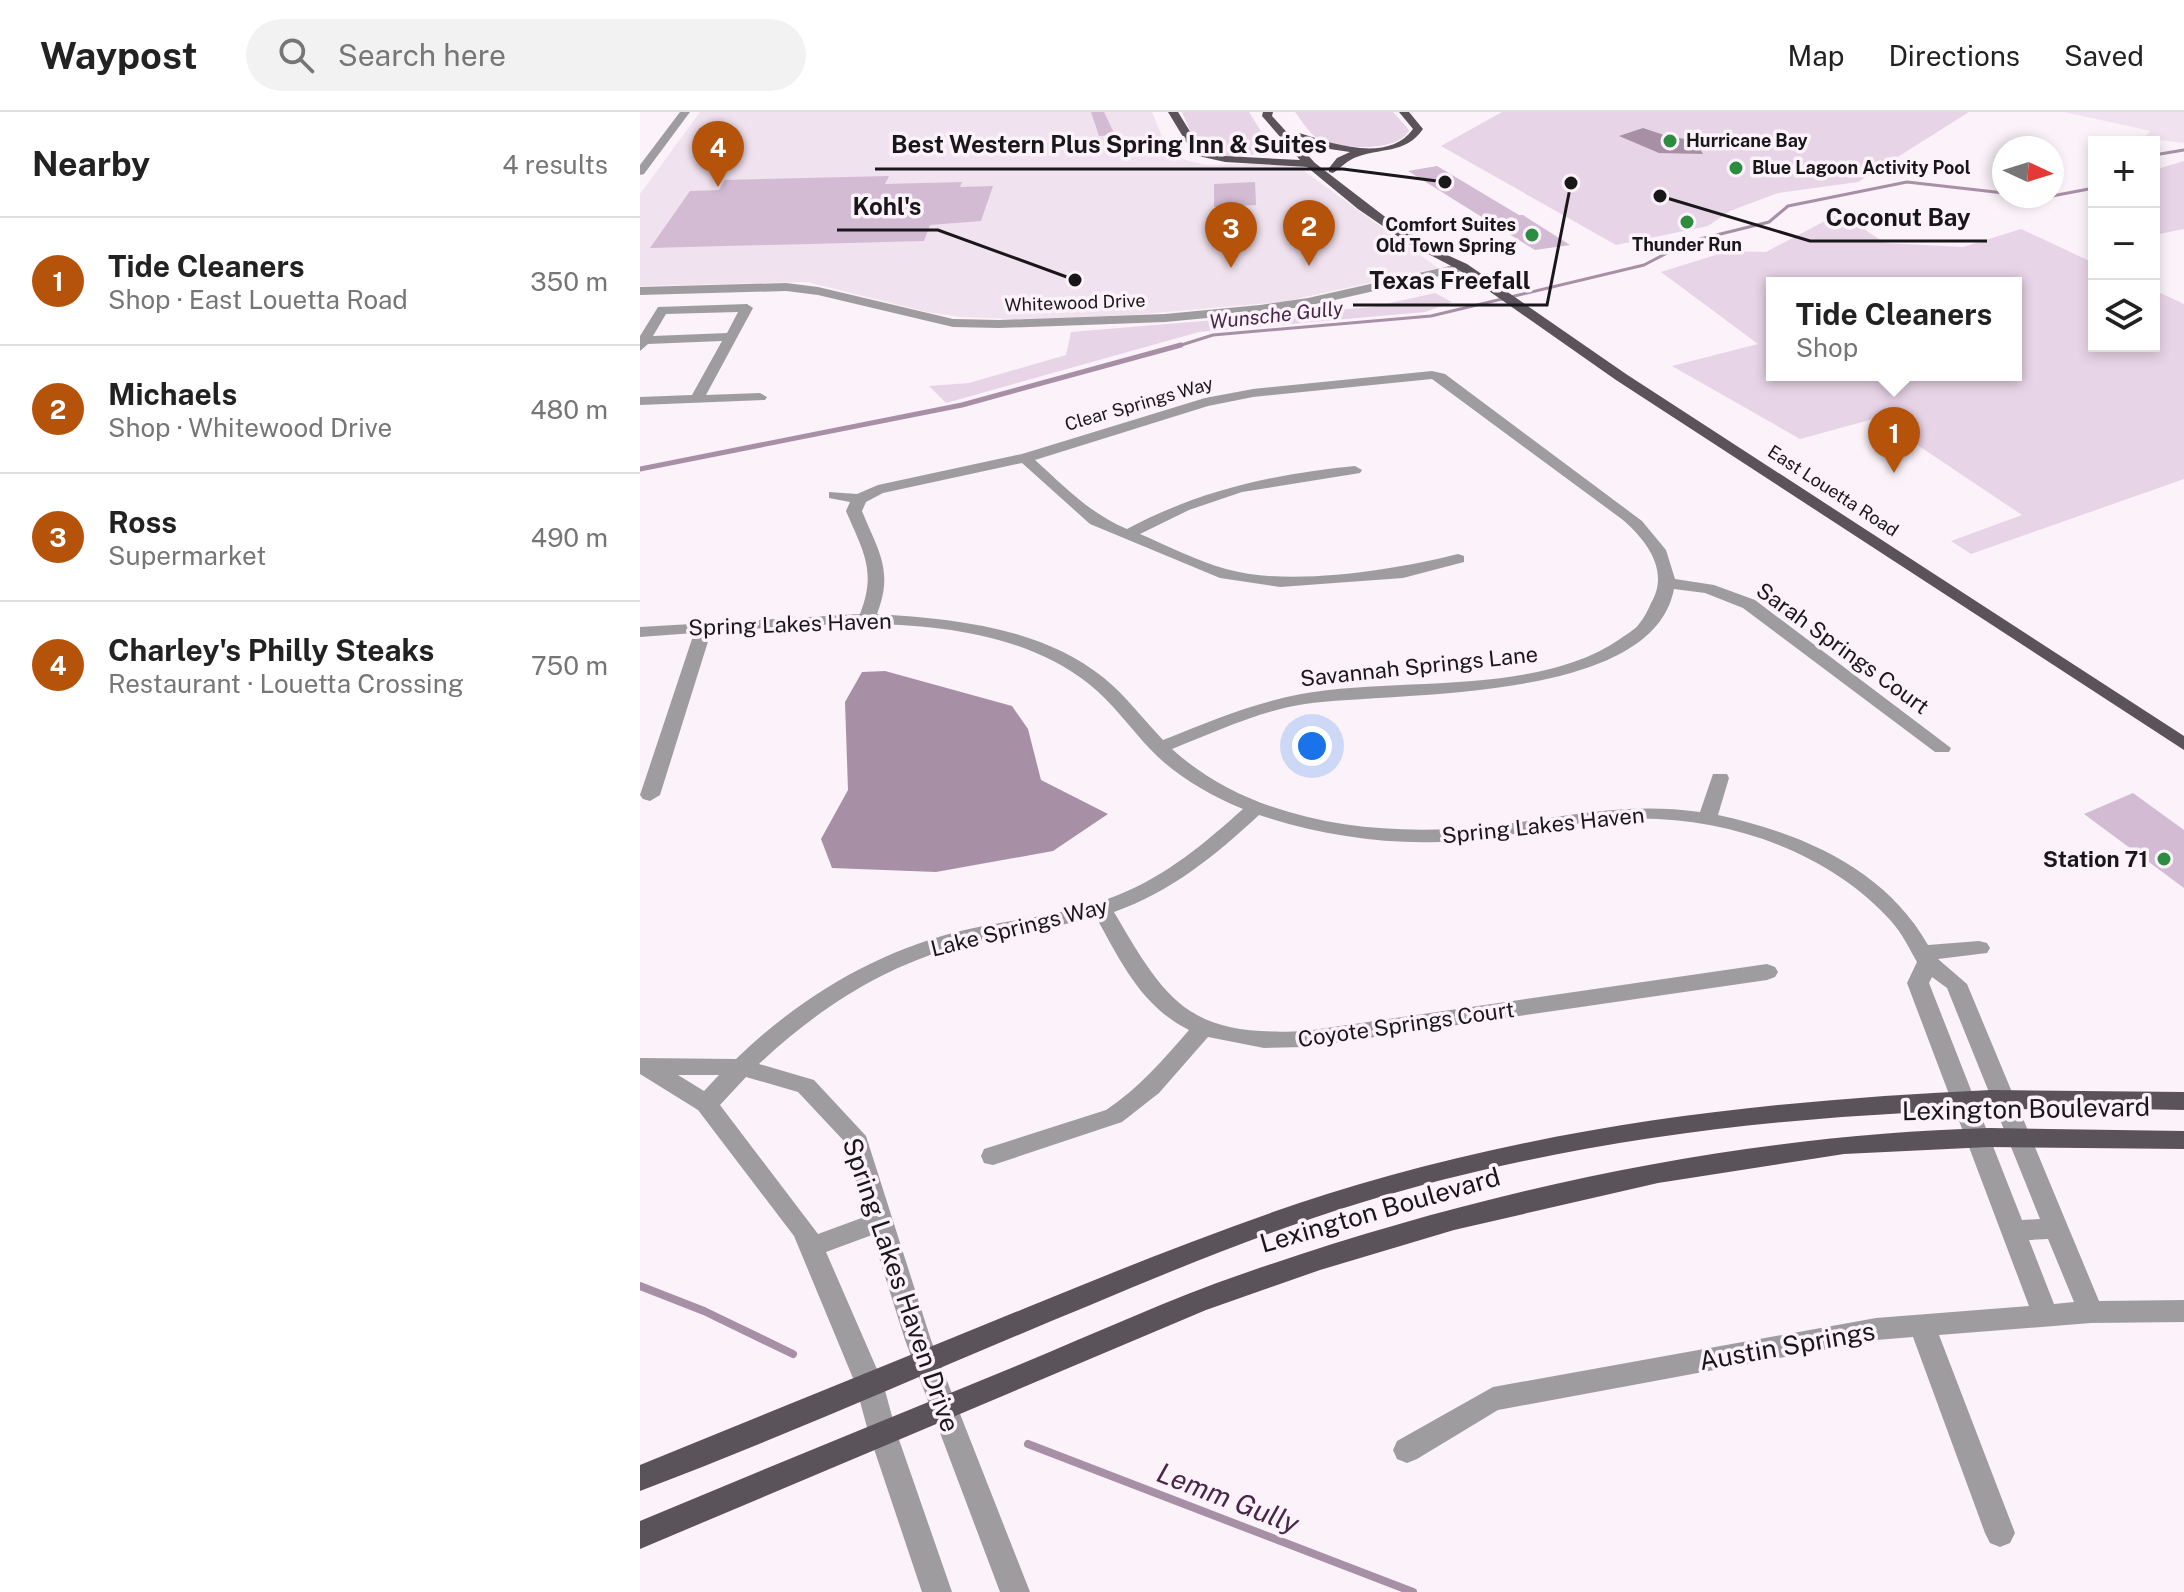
<!DOCTYPE html>
<html lang="en">
<head>
<meta charset="utf-8">
<style>
	body { margin:0; font-family:"Public Sans",sans-serif; background:#f2f2f2; color:#222 }
	.controls { position:absolute; right:24px; top:24px; display:grid; overflow:hidden; border-radius:0px; box-shadow:0 4px 12px #0003 }
	.controls button { width:72px; height:72px; display:grid; place-items:center; padding:0; border:0; border-bottom:2px solid #e0e0e0; background:#fff; color:#222; font:40px sans-serif }
	.compass { position:absolute; left:1352px; top:24px; width:72px; height:72px; border-radius:50%; background:#fff; box-shadow:0 4px 12px #0003; rotate:94deg }
	.you { position:absolute; left:672px; top:634px; width:28px; height:28px; margin:-20px; border:6px solid #fff; border-radius:50%; background:#1a73e8; box-shadow:0 0 0 12px #1a73e833 }
	.badge { display:grid; place-items:center; width:52px; height:52px; border-radius:50%; background:#b45309; color:#fff; font-size:26px; font-weight:700 }
	.pin { position:absolute; translate:-50% -66px; filter:drop-shadow(0 2px 4px #0008) }
	.pin::after { content:''; position:absolute; top:42px; width:28px; height:24px; background:inherit; clip-path:polygon(0 0,100% 0,50% 100%) }
	.popup { position:absolute; left:1126px; top:165px; width:256px; height:104px; box-sizing:border-box; display:grid; place-content:center; border-radius:0px; background:#fff; filter:drop-shadow(0 2px 6px #0005); font-size:26px; white-space:nowrap; color:#767676 }
	.popup b { font-size:30px; color:#222 }
	.popup::after { content:''; position:absolute; left:50%; top:100%; margin-left:-16px; border:16px solid transparent; border-top-color:#fff }
	.list { margin:0; padding:0; list-style:none }
	h2 { display:flex; justify-content:space-between; align-items:center; height:104px; margin:0; padding:0 32px; font-size:34px }
	h2 small { font-size:26px; font-weight:400; color:#767676 }
	.list li { display:grid; grid-template-columns:52px 1fr auto; gap:24px; align-items:center; box-sizing:border-box; height:128px; padding:0 32px; border-top:2px solid #e0e0e0 }
	.list b { display:block; font-size:30px; white-space:nowrap }
	.list p { margin:0; font-size:26px; white-space:nowrap; color:#767676 }
	.list em { font-size:26px; font-style:normal; color:#767676 }
	.icon { flex:none; width:44px; height:44px; fill:none; stroke:currentColor; stroke-width:2; stroke-linecap:round; stroke-linejoin:round }
	.map { position:relative; flex:none; width:1544px; height:1480px; overflow:hidden }
	header { display:flex; align-items:center; gap:48px; box-sizing:border-box; height:112px; padding:0 40px; background:#fff; border-bottom:2px solid #e0e0e0 }
	header strong { font-size:38px }
	nav { display:flex; gap:44px; margin-inline-start:auto; font-size:28px }
	.search { width:560px; height:72px; background:#f2f2f2; display:flex; align-items:center; gap:20px; box-sizing:border-box; padding:0 28px; border-radius:44px; color:#767676; font-size:30px }
	main { display:flex }
	aside { flex:1; background:#fff }
	.map>svg:first-child { display:block }
	.built { fill:#f1e2f0 }
	.green { fill:#e8d4e7; fill-rule:evenodd }
	.water { fill:#a790a6 }
	.lines { fill:none; stroke-linecap:round; stroke-linejoin:round }
	.stream-far2 { stroke:#a790a6; stroke-width:3 }
	.stream-far1 { stroke:#a790a6; stroke-width:5 }
	.stream { stroke:#a790a6; stroke-width:8 }
	.building { fill:#d3bbd3 }
	.minor { fill:#9f9c9f; fill-rule:evenodd }
	.major { fill:#5a545a; fill-rule:evenodd }
	.poi-dot { fill:#2c8d40; stroke:#fbf2fa; stroke-width:3 }
	.labels { text-anchor:middle; stroke-width:7; stroke-linejoin:round; paint-order:stroke }
	.far-poi-label { font-size:18px; font-weight:bold; fill:#1a171a; stroke:#fbf2fa; text-anchor:start }
	.far-street-label { font-size:18px; fill:#1a171a; stroke:#fbf2fa }
	.far-water-label { font-size:20px; font-style:italic; fill:#482648; stroke:#fbf2fa }
	.street-label { font-size:22px; fill:#1a171a; stroke:#fbf2fa }
	.poi-label { font-size:22px; font-weight:bold; fill:#1a171a; stroke:#fbf2fa; text-anchor:end }
	.near-street-label { font-size:26px; fill:#1a171a; stroke:#fbf2fa }
	.near-water-label { font-size:28px; font-style:italic; fill:#482648; stroke:#fbf2fa }
	.leader { fill:none; stroke:#1a171a; stroke-width:3 }
	.callout-dot { fill:#1a171a; stroke:#fbf2fa; stroke-width:3 }
	.callout-label { font-size:24px; text-anchor:middle; font-weight:bold; fill:#1a171a; stroke:#fbf2fa; stroke-width:7; stroke-linejoin:round; paint-order:stroke }
</style>
</head>
<body>
<header>
<strong>Waypost</strong>
<div class="search"><svg class="icon" aria-label="search" viewBox="0 0 24 24"><circle cx="10" cy="10" r="6"/><path d="M15 15l6 6"/></svg>Search here</div>
<nav><a>Map</a><a>Directions</a><a>Saved</a></nav>
</header>
<main>
<aside>
<h2>Nearby<small>4 results</small></h2>
<ul class="list">
<li><span class="badge">1</span><div><b>Tide Cleaners</b><p>Shop · East Louetta Road</p></div><em>350 m</em></li>
<li><span class="badge">2</span><div><b>Michaels</b><p>Shop · Whitewood Drive</p></div><em>480 m</em></li>
<li><span class="badge">3</span><div><b>Ross</b><p>Supermarket</p></div><em>490 m</em></li>
<li><span class="badge">4</span><div><b>Charley's Philly Steaks</b><p>Restaurant · Louetta Crossing</p></div><em>750 m</em></li>
</ul>
</aside>
<div class="map">
<svg width="1544" height="1480" viewBox="0 0 1544 1480">
	<rect width="100%" height="100%" fill="#fbf2fa"/>
	<!-- built -->
	<path class="built" d="M60 0H512L530 44 566 53 653 51 798 156 642 190 492 203 379 207 320 205 287 200 167 170 0 174V82Z
		M1424 0H1544V31L1503 26 1511 19Z"/>
	<!-- green -->
	<path class="green" d="M542 0H609L630 34C616 46 580 50 564 38 554 31 547 11 542 0Z
		M655 0H753L769 18C758 41 700 37 680 28 670 23 662 9 655 0Z
		M862 0H1329L1218 70 1138 81 1090 99 1068 114 976 133 801 34Z
		M1544 49V117L1514 123V58Z
		M1200 101 1245 131 1323 135 1381 117 1454 151V234H1514V178L1544 192V367L1331 442 1311 429 1382 403 1237 306 1160 327 1032 254 1118 232 1021 160 1088 139 1126 140ZM1132 171H1376V263H1132Z
		M795 181 812 190 785 200 559 220 306 291 289 274 329 271 426 243 431 220 732 195Z"/>
	<!-- water -->
	<path class="water" d="M1003 16 1030 25 1062 29 1066 32 1060 37 1063 42 1019 41 979 24Z
		M245 559 372 594 388 617 401 668 468 702 413 739 296 760 192 756 181 727 208 678 205 590 222 560Z"/>
	<g class="lines">
		<!-- stream-far2 -->
		<path class="stream-far2" d="M1514 43 1544 38
			M1386 84H1412
			M1412 84 1454 76
			M535 235 573 223 791 204 1004 153 1048 130 1129 110 1148 94 1267 70 1364 81"/>
		<!-- stream-far1 -->
		<path class="stream-far1" d="M0 357 322 293 541 233"/>
		<!-- stream -->
		<path class="stream" d="M0 1174 64 1199 153 1242
			M388 1332 773 1480"/>
	</g>
	<!-- building -->
	<path class="building" d="M451 0H464L475 23 459 24Z
		M797 54 879 103H883L930 133 895 138 768 59Z
		M249 64 245 72 322 70 320 75 353 74 341 109 290 113 284 129 10 136 50 79 79 78 85 68Z
		M615 70 616 93 574 95V72Z
		M1493 681 1544 718V776L1444 702Z"/>
	<g class="lines">
		<!-- minor -->
		<path class="minor" d="M40 0H50L4 62 0 63V53Z
			M823 151 829 155 827 158 668 194 620 201 525 210 359 216 313 215 178 183 146 179 0 183V175L146 171 178 175 313 207 359 208 525 202 620 193 668 186Z
			M107 192 113 196 66 283 120 281 127 285 125 288 0 293V285L52 283 82 229 8 232 0 239V224L18 195ZM98 200 87 221 13 224 26 202Z
			M792 259 805 262 1002 409 1026 438 1035 467 1074 473 1115 488 1311 636 1309 640H1295L1103 496 1065 481 1034 477C1012 593 754 579 665 592 619 599 575 620 532 637 614 712 742 726 848 714 922 706 984 689 1060 700L1073 662H1087L1089 666 1078 703C1161 721 1245 757 1288 833L1339 829 1347 831 1350 836 1347 841 1298 847 1327 872 1459 1189 1544 1188V1210L1451 1211 1299 1223 1375 1421 1370 1431 1360 1435 1350 1431 1345 1421 1273 1225 1236 1228 858 1298 777 1347 767 1351 757 1347 753 1338 757 1329 853 1275 1236 1206 1389 1194 1267 871 1277 850C1269 836 1262 821 1251 809 1183 733 1068 699 968 708 911 713 856 729 799 730 738 732 677 722 619 703 576 743 531 780 474 800 528 893 550 925 666 919L1127 852 1135 855 1138 860 1135 865 1127 868 666 935 624 936 568 925 519 981 482 1010 353 1053 344 1051 341 1044 344 1037 466 998C499 976 523 948 549 918 501 894 481 850 456 805 409 817 359 823 312 836 239 857 174 900 119 952L174 968 226 1024 291 1228 390 1480H360L265 1228 232 1123 186 1140 243 1271 256 1319 312 1480H282L228 1319 215 1271 154 1124 58 998 0 962V946L96 947C161 884 240 837 329 817 378 806 431 803 478 783 526 764 565 731 603 697 569 683 536 664 511 638 490 616 473 591 449 572 350 494 189 511 71 520L20 683 10 689 3 687 0 683 54 521 0 525V515L220 502C237 459 223 439 206 399L210 390 189 386V380L217 382 238 373 382 342 565 286 613 277ZM792 267 983 408C1007 429 1030 459 1011 491 1008 498 1004 506 999 512 995 518 986 522 980 527 895 585 759 564 661 582 613 591 568 610 523 628 503 607 486 584 464 566 401 515 314 507 237 502 254 458 238 439 222 399L226 390 243 381 382 351 450 412 580 466 640 475 763 466 824 450V444L818 442C755 458 649 475 586 457 557 449 528 434 500 422L549 398 602 380 720 361 722 358 715 354C634 362 560 378 487 417 449 401 425 375 395 348L568 294 613 285ZM1292 865 1307 876 1400 1107 1382 1108 1289 871ZM38 963H79L64 979ZM106 965 158 980 203 1028 227 1104 178 1122 80 993ZM1408 1127 1434 1190 1414 1192 1389 1128Z"/>
		<!-- major -->
		<path class="major" d="M528 0H538L562 39 585 44 660 48 622 4 623 0H633L632 4 675 51 744 104 794 137 827 152 986 262 1544 624V638L976 268 819 158 769 132 718 97 667 55 585 50 554 43Z
			M759 0H769L783 17C765 43 740 35 714 46 705 50 700 57 693 61L689 60V56L697 46 710 40 676 35 654 24 659 21C691 31 748 52 773 17Z
			M1351 978 1544 980V998C1268 991 986 1010 720 1091 628 1119 538 1156 448 1194 299 1255 151 1322 0 1379V1353C129 1300 259 1248 388 1195 506 1147 625 1098 748 1064 944 1009 1148 987 1351 978Z
			M1349 1016 1544 1019V1037L1349 1035 1204 1042 1018 1071 814 1118 680 1158 566 1198 0 1437V1409C127 1356 254 1304 381 1252 456 1221 529 1187 605 1161 843 1078 1097 1023 1349 1016Z"/>
	</g>
	<!-- markers -->
	<g class="poi-dot">
		<circle cx="1030" cy="29" r="8"/>
		<circle cx="1096" cy="56" r="8"/>
		<circle cx="1047" cy="110" r="8"/>
		<circle cx="892" cy="123" r="8"/>
		<circle cx="1524" cy="747" r="8"/>
	</g>
	<g class="labels">
		<!-- far-poi labels -->
		<g class="far-poi-label">
			<text x="1046" y="35">Hurricane Bay</text>
			<text x="1112" y="62">Blue Lagoon Activity Pool</text>
			<text x="876" y="119" text-anchor="end">Comfort Suites<tspan x="876" dy="21">Old Town Spring</tspan></text>
			<text x="1047" y="139" text-anchor="middle">Thunder Run</text>
		</g>
		<!-- far-street labels -->
		<g class="far-street-label">
			<text transform="translate(435 191) rotate(-2)" y="6">Whitewood Drive</text>
			<text transform="translate(499 292) rotate(-16)" y="6">Clear Springs Way</text>
			<text transform="translate(1193 379) rotate(33)" y="6">East Louetta Road</text>
		</g>
		<!-- far-water labels -->
		<g class="far-water-label">
			<text transform="translate(636 203) rotate(-6)" y="7">Wunsche Gully</text>
		</g>
		<!-- street labels -->
		<g class="street-label">
			<text transform="translate(150 512) rotate(-2)" y="8">Spring Lakes Haven</text>
			<text transform="translate(1203 536) rotate(36)" y="8">Sarah Springs Court</text>
			<text transform="translate(779 554) rotate(-6)" y="8">Savannah Springs Lane</text>
			<text transform="translate(903 713) rotate(-6)" y="8">Spring Lakes Haven</text>
			<text transform="translate(379 815) rotate(-14)" y="8">Lake Springs Way</text>
			<text transform="translate(766 912) rotate(-8)" y="8">Coyote Springs Court</text>
		</g>
		<!-- poi labels -->
		<g class="poi-label">
			<text x="1508" y="755">Station 71</text>
		</g>
		<!-- near-street labels -->
		<g class="near-street-label">
			<text transform="translate(1386 997) rotate(-1)" y="9">Lexington Boulevard</text>
			<text transform="translate(740 1098) rotate(-16)" y="9">Lexington Boulevard</text>
			<text transform="translate(261 1173) rotate(71)" y="9">Spring Lakes Haven Drive</text>
			<text transform="translate(1147 1234) rotate(-10)" y="9">Austin Springs</text>
		</g>
		<!-- near-water labels -->
		<g class="near-water-label">
			<text transform="translate(588 1386) rotate(21)" y="10">Lemm Gully</text>
		</g>
	</g>
	<!-- callouts -->
	<path class="leader" d="M805 70L703 57H235M435 168L298 118H197M1020 84L1170 129H1347M931 71L907 193H713"/>
	<g class="callout-dot">
		<circle cx="805" cy="70" r="8"/>
		<circle cx="435" cy="168" r="8"/>
		<circle cx="1020" cy="84" r="8"/>
		<circle cx="931" cy="71" r="8"/>
	</g>
	<g class="callout-label">
		<text x="469" y="41">Best Western Plus Spring Inn &amp; Suites</text>
		<text x="247" y="103">Kohl's</text>
		<text x="1258" y="114">Coconut Bay</text>
		<text x="810" y="177">Texas Freefall</text>
	</g>
</svg>
<div class="controls">
<button>+</button>
<button>−</button>
<button><svg class="icon" aria-label="layers" viewBox="0 0 24 24"><path d="M12 4l9 5-9 5-9-5zM3 14l9 5 9-5"/></svg></button>
</div>
<svg class="compass" viewBox="-18 -18 36 36"><path d="M0-13l5 13h-10z" fill="#e53935"/><path d="M0 13l5-13h-10z" fill="#767676"/></svg>
<div class="you"></div>
<div class="pin badge" style="left:1254px;top:361px">1</div>
<div class="popup"><b>Tide Cleaners</b>Shop</div>
<div class="pin badge" style="left:669px;top:154px">2</div>
<div class="pin badge" style="left:591px;top:156px">3</div>
<div class="pin badge" style="left:78px;top:75px">4</div>
</div>
</main>
</body>
</html>
